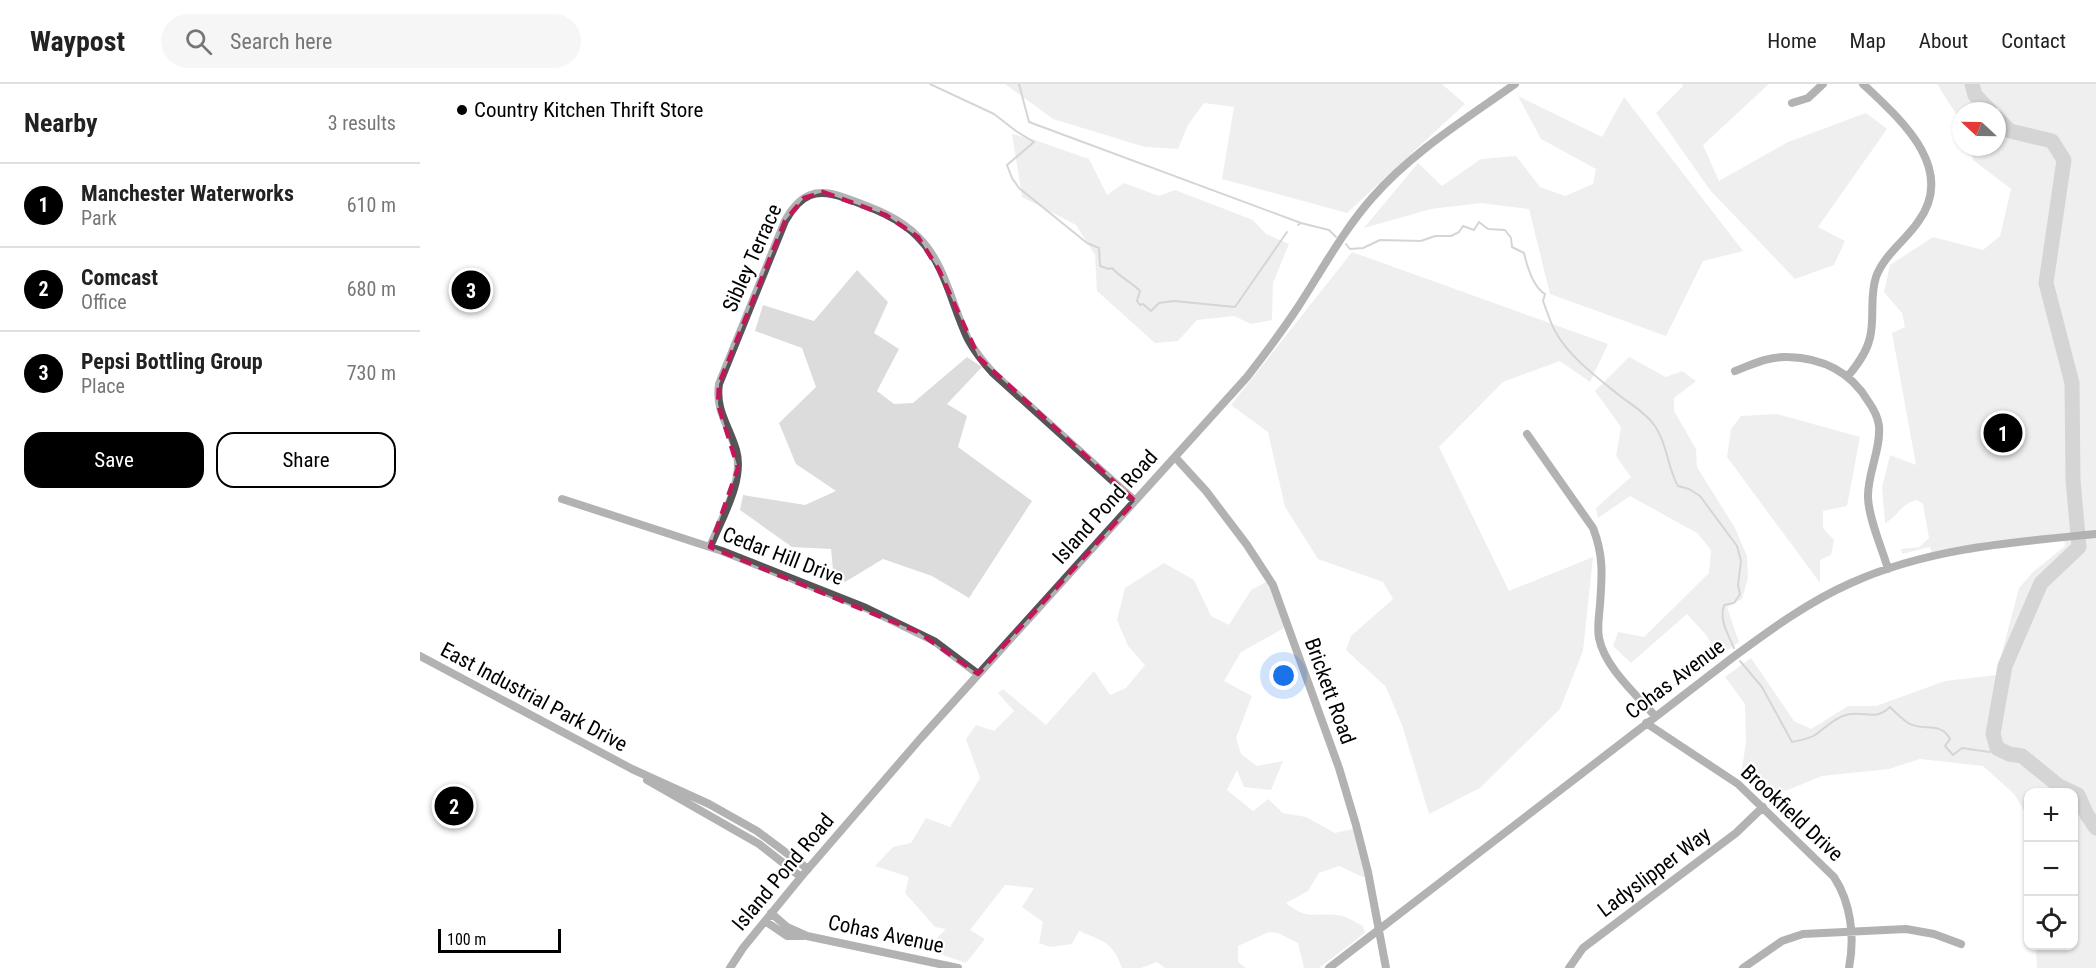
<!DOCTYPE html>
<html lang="en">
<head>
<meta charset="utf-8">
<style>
	body { margin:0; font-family:"Roboto Condensed",sans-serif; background:#f6f6f6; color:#222 }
	.controls { position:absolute; right:18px; bottom:18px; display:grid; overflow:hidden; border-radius:12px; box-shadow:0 2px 4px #0004 }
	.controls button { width:54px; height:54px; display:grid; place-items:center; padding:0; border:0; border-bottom:2px solid #e0e0e0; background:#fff; color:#222; font:30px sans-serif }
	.compass { position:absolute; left:1532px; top:18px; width:54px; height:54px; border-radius:50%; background:#fff; box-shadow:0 2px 4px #0004; rotate:292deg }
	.scale { position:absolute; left:18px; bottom:15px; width:123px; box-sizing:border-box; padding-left:6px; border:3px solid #000; border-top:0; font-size:16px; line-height:21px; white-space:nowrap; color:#000; -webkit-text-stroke:4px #fff; paint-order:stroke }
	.you { position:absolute; left:864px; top:592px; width:21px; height:21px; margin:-15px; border:4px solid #fff; border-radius:50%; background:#1a73e8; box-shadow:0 0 0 9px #1a73e833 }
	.badge { display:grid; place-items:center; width:39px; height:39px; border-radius:50%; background:#000; color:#fff; font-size:20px; font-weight:700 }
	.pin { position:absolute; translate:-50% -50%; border:3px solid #fff; box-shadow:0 2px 6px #0006 }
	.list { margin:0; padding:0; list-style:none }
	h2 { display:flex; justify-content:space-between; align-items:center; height:78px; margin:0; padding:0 24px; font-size:26px }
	h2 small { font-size:20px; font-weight:400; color:#767676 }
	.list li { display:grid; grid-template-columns:39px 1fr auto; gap:18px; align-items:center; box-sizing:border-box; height:84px; padding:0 24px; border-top:2px solid #e0e0e0 }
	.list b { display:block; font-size:22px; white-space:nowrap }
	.list p { margin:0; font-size:20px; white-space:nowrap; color:#767676 }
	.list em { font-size:20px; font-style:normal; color:#767676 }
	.actions { display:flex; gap:12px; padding:18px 24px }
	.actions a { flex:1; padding:14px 0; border:2px solid #000; border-radius:18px; text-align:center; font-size:21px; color:#000 }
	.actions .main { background:#000; color:#fff }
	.icon { flex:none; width:33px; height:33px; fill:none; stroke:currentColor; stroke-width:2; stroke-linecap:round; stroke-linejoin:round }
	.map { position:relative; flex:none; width:1676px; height:884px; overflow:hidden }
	header { display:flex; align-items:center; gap:36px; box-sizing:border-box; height:84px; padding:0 30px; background:#fff; border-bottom:2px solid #e0e0e0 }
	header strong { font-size:28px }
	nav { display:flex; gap:33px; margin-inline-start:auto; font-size:21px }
	.search { width:420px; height:54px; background:#f6f6f6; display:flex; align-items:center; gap:15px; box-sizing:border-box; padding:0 21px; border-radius:33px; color:#767676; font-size:22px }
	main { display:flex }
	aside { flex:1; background:#fff }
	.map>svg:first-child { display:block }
	.green { fill:#dcdcdc }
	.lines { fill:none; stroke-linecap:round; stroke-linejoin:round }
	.stream { stroke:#a3a3a3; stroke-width:2 }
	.river { stroke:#a3a3a3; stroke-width:15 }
	.minor { stroke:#555; stroke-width:8 }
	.marked { fill:none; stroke:#c2185b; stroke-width:4.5; stroke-dasharray:12 8; stroke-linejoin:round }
	.poi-dot { fill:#000; stroke:#fff; stroke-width:2 }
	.labels { text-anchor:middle; stroke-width:4.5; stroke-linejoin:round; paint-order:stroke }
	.poi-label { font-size:21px; fill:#000; stroke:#fff; text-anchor:start }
	.street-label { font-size:21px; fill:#000; stroke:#fff }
</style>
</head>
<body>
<header>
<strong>Waypost</strong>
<div class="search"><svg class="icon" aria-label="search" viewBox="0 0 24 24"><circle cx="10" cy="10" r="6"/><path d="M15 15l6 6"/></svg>Search here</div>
<nav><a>Home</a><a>Map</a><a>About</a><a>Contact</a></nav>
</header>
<main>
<aside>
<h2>Nearby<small>3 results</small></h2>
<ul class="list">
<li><span class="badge">1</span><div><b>Manchester Waterworks</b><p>Park</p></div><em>610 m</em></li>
<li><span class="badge">2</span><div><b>Comcast</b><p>Office</p></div><em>680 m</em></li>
<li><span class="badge">3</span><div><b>Pepsi Bottling Group</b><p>Place</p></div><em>730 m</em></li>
</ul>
<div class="actions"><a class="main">Save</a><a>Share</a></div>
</aside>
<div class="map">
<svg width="1676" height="884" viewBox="0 0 1676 884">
	<rect width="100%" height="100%" fill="#fff"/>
	<!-- green -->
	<path class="green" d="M585 0H1022L1045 20 927 129 802 95 814 23 784 19 768 41 758 65 725 63 633 35Z
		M1262 0H1349L1283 61 1299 97 1368 58 1446 29 1467 45 1398 143 1425 157 1414 181 1375 195 1290 106 1236 29 1263 2Z
		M1517 0H1676V884H1617L1616 868 1618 863H1612L1654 862V708H1608V733L1594 710 1563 682 1500 675 1469 685 1402 692 1368 706 1342 710 1322 684 1326 659 1325 620 1305 593 1331 574 1374 637 1391 645 1428 622H1456L1525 597 1576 591 1599 504 1613 488 1645 462 1643 450 1512 469 1510 463 1482 470 1481 465 1499 463 1509 454 1503 420 1497 416C1481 419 1479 432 1465 439L1462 403 1470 371 1496 381 1472 249 1485 243 1482 229 1464 208 1470 181 1513 153 1563 166 1580 152 1591 105 1553 76 1550 63H1577V27H1541V38Z
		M1098 12 1182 53 1204 13 1323 167 1283 177 1246 252 1130 210 1109 125 1061 119 1011 125 944 144 998 79 1022 102 1061 75 1096 72 1120 103 1145 112 1173 100 1176 85 1121 55Z
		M592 50 612 55 669 75 687 111 704 99 739 112 755 106 833 136 846 150 869 160 853 199 852 236 831 240 814 232 777 236 758 257 735 259 677 207 675 171 656 141 602 113Z
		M932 168 1188 260 1170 298 1140 277 1083 298 1019 363 1089 507 1173 473 1163 567 1140 625 1060 704 1009 730 982 641 966 603 926 566 931 552 973 515 963 498 898 475 865 423 848 348 811 321Z
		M437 186 468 218 454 249 479 265 457 307 474 320 493 319 547 273 562 283 527 320 547 332 538 363 612 417 549 514 512 492 463 475 425 498 413 486 411 465 372 463 320 426 323 411 385 421 416 407 376 380 359 339 396 303 382 264 335 247 343 221 394 237Z
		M1209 273 1246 293 1262 287 1276 297 1254 314V327L1276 365 1277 383 1315 444 1327 472 1328 494 1322 515 1307 523 1319 558 1298 573 1287 552 1267 530 1211 579 1193 562 1198 548 1224 553 1289 489 1291 466 1277 449 1210 412 1178 434 1176 424 1211 393 1196 372 1201 343 1175 307Z
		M1357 330 1440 353 1427 422 1403 427V444L1414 456 1411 471 1400 476V499L1307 373 1311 345 1321 332Z
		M744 479 774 496 791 532 809 541 831 506 850 496 868 542 821 568 804 597 832 612 816 654 821 670 837 682 863 677 851 706 824 703 817 686 807 706 833 727 848 715 863 729 886 733 915 749 937 744 949 792 943 793 919 782 899 789 888 807 866 819C887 836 893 829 916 831 925 831 935 838 943 842L945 849 899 884H884L878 859 858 849 849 848 818 862V878L826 884H745L737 878 721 884H702C693 858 683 857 659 847L652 860 630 863 619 859 623 838 602 823 614 804 585 801 550 846 565 855 546 879 511 867 517 854 526 845 515 843 485 809 489 793 455 782 473 763 491 759 506 734 530 743 560 694 546 655 556 641 574 647 594 627 578 609 583 605 626 641 674 587 690 611 706 604 725 581 708 562 697 536 705 504Z"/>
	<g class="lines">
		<!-- stream -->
		<path class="stream" d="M510 0 574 30 596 47 614 58 587 81 592 94 599 104 667 159 679 164 680 182 689 185 692 184C700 193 711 198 720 207L717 217 720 221 723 220 731 227 739 219 754 217 815 223 867 148
			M599 0 609 38 881 139
			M878 141 881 139 909 146 916 153
			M926 160 930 165 943 164 960 156 1001 157 1015 152H1031L1039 148 1043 142 1054 146 1059 138 1068 145 1085 146 1091 154 1092 163 1104 169C1107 182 1113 203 1125 210L1123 217C1127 227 1130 238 1135 247 1149 273 1178 294 1200 312 1212 321 1226 329 1235 342 1248 361 1247 383 1258 402L1269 405 1280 412 1317 462 1321 477 1318 501 1320 510 1314 519 1304 521C1299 537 1308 550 1314 564
			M1320 577 1342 603 1372 658C1380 656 1389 655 1395 651 1405 644 1414 634 1426 631 1445 626 1454 638 1470 623 1475 628 1482 635 1488 639 1503 648 1521 637 1530 655L1525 662 1533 671 1542 664 1569 668 1577 664"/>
		<!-- river -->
		<path class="river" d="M1552 0 1555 11 1570 27
			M1577 34 1590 47 1632 57 1644 76 1626 199 1652 299 1653 396 1659 463 1621 499 1585 582 1573 650 1577 664 1589 670 1602 672 1639 702 1652 708
			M1654 709 1658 711 1667 731 1676 744"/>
		<!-- minor -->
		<path class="minor" d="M1372 19 1388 14 1403 0
			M1315 287C1331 281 1349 272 1368 273 1402 274 1430 287 1448 317 1453 324 1458 333 1459 342 1461 366 1447 390 1448 414 1449 436 1462 464 1468 485
			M1428 292C1439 279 1449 265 1451 248 1454 229 1450 211 1456 193 1464 171 1485 157 1498 138 1538 84 1479 34 1443 0
			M1107 350 1173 444C1184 472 1182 492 1180 521 1179 532 1177 543 1179 554 1185 584 1216 610 1235 632
			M755 373 786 407 827 461 853 501 919 684 936 741 948 788 966 884
			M142 415 302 467 446 524 514 557 558 590
			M290 463C301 435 325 396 316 366 309 342 295 326 299 300L365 137C380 110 396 103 425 114 450 123 479 133 498 153 525 179 532 222 548 255 555 268 563 278 573 289L715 417
			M0 572 212 685 289 720 337 747 388 785
			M1226 639 1318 700 1414 793C1431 819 1435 853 1429 884
			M227 696 339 760 381 793
			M351 829 367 843 387 852 538 884
			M345 837 367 852H383
			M310 884 323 864 381 793 500 655 827 293C845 270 862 247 878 223 902 186 923 147 952 114 992 68 1046 35 1095 0
			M909 884 1312 574C1350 546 1388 518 1431 499 1508 464 1593 458 1676 450
			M1149 884 1163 864 1316 749 1343 723
			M1323 884 1362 857 1383 850 1486 845 1514 850 1541 860"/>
	</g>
	<!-- marked area -->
	<path d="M0 0H1676V884H0ZM403 108 466 131 498 153 519 186 559 274 715 417 558 590 498 548 290 463 318 384 298 320 299 300 365 137 384 114Z" fill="#fff" fill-opacity=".55" fill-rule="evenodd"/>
	<path class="marked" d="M403 108 466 131 498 153 519 186 559 274 715 417 558 590 498 548 290 463 318 384 298 320 299 300 365 137 384 114Z"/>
	<!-- markers -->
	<circle class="poi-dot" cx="42" cy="26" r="6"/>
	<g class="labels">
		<!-- poi labels -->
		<g class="poi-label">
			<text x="54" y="33">Country Kitchen Thrift Store</text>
		</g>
		<!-- street labels -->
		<g class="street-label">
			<text transform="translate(332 174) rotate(-66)" y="7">Sibley Terrace</text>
			<text transform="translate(685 423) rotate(-48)" y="7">Island Pond Road</text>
			<text transform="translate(363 472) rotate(21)" y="7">Cedar Hill Drive</text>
			<text transform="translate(1255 595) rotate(-37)" y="7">Cohas Avenue</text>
			<text transform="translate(910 607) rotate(70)" y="7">Brickett Road</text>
			<text transform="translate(114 613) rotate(28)" y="7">East Industrial Park Drive</text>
			<text transform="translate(1372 729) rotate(43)" y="7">Brookfield Drive</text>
			<text transform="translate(363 788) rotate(-50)" y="7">Island Pond Road</text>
			<text transform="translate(1234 788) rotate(-37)" y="7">Ladyslipper Way</text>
			<text transform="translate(466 850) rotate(12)" y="7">Cohas Avenue</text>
		</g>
	</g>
</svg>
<div class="controls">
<button>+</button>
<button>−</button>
<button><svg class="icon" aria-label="locate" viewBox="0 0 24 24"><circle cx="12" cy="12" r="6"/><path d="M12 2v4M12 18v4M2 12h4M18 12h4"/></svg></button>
</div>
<svg class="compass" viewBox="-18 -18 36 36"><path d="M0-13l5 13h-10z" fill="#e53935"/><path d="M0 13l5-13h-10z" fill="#767676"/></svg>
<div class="scale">100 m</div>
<div class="you"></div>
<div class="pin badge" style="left:1583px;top:349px">1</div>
<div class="pin badge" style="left:34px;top:722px">2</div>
<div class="pin badge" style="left:51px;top:206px">3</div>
</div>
</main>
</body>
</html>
